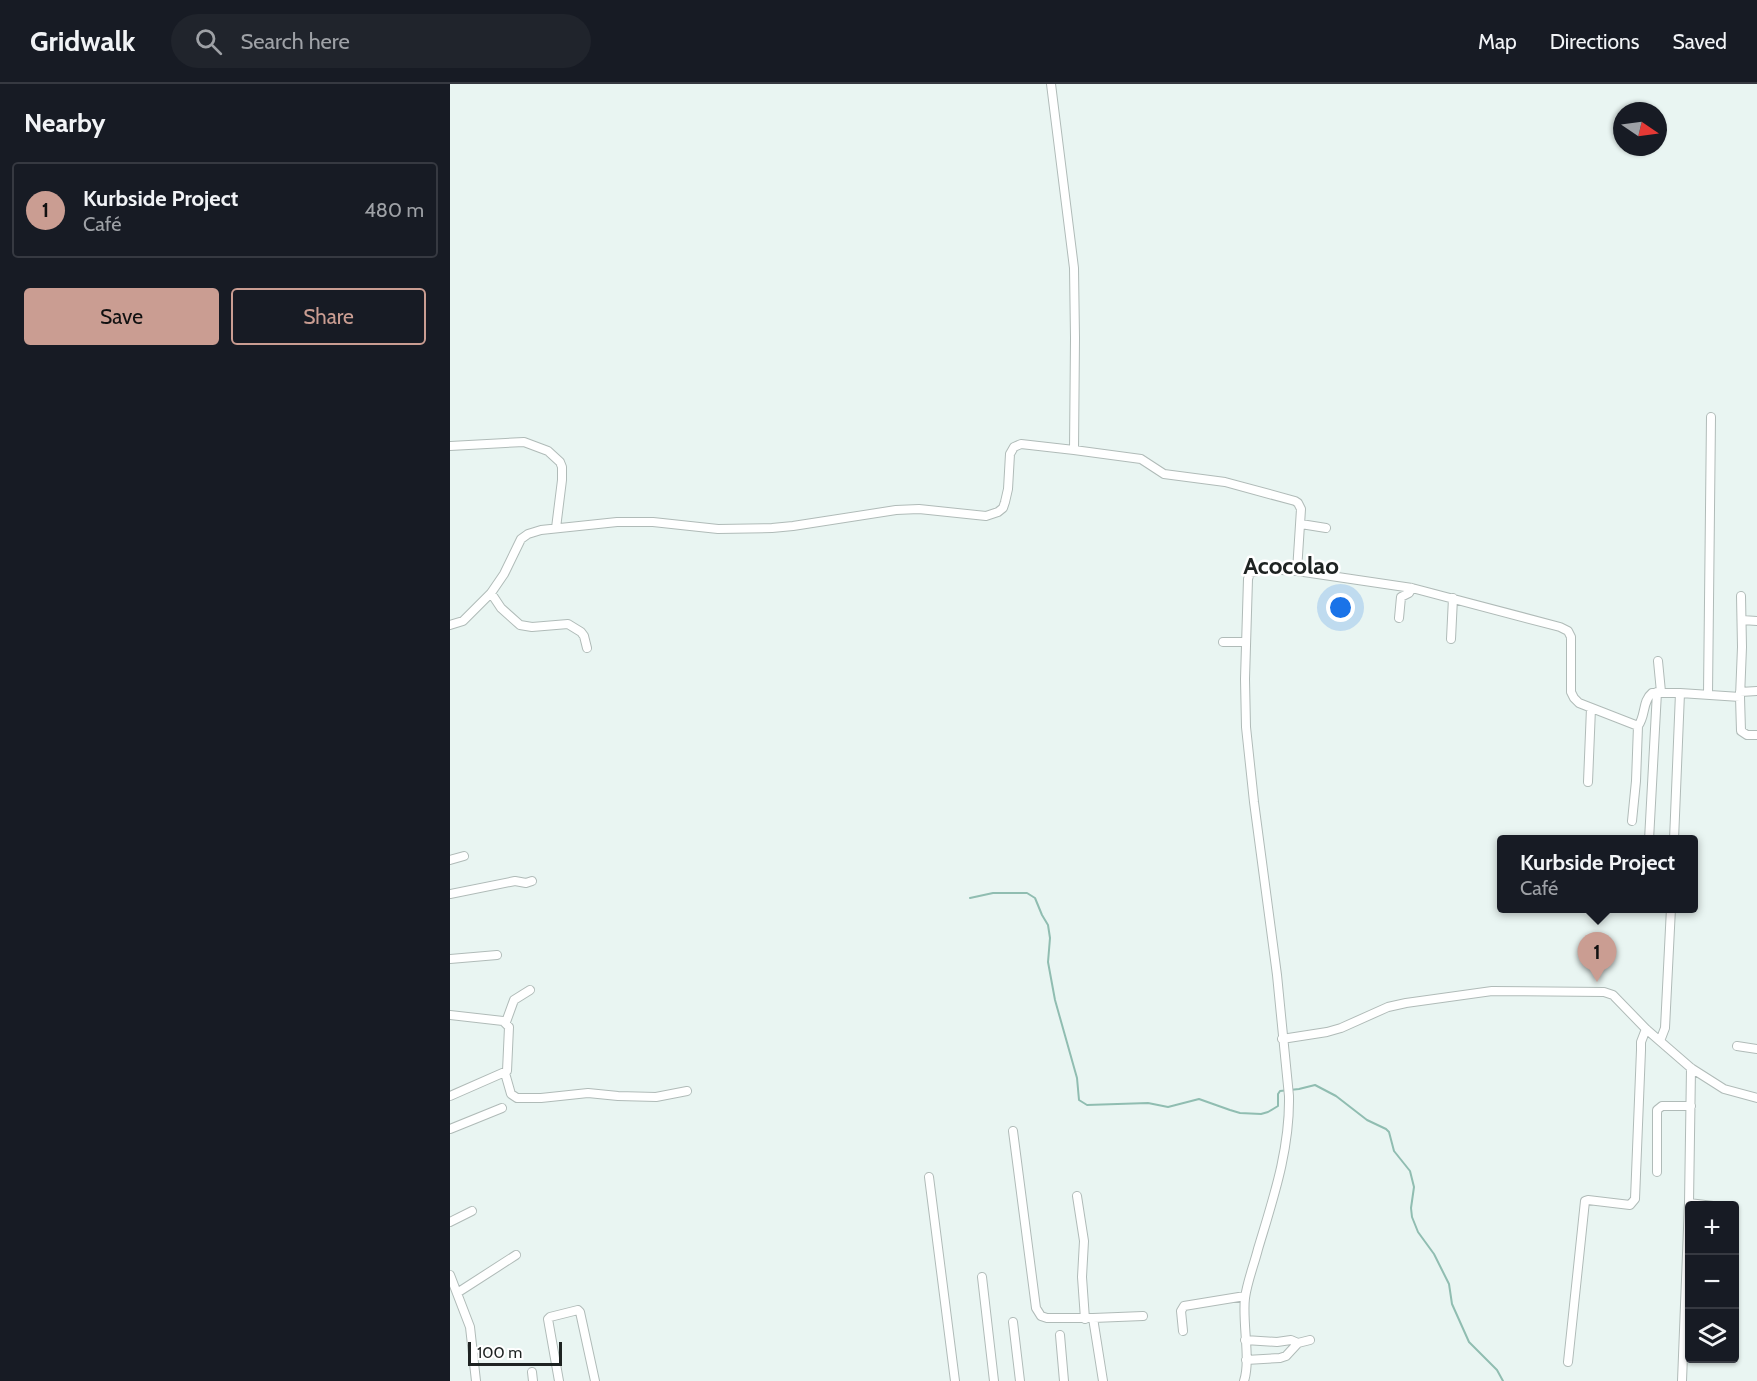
<!DOCTYPE html>
<html lang="en">
<head>
<meta charset="utf-8">
<style>
	body { margin:0; font-family:Cabin,sans-serif; background:#20242c; color:#f1f3f6 }
	.controls { position:absolute; right:18px; bottom:18px; display:grid; overflow:hidden; border-radius:6px; box-shadow:0 2px 4px #0004 }
	.controls button { width:54px; height:54px; display:grid; place-items:center; padding:0; border:0; border-bottom:2px solid #363941; background:#171b24; color:#f1f3f6; font:30px sans-serif }
	.compass { position:absolute; left:1163px; top:18px; width:54px; height:54px; border-radius:50%; background:#171b24; box-shadow:0 2px 4px #0004; rotate:103deg }
	.scale { position:absolute; left:18px; bottom:15px; width:94px; box-sizing:border-box; padding-left:6px; border:3px solid #1e2322; border-top:0; font-size:16px; line-height:21px; white-space:nowrap; color:#1e2322; -webkit-text-stroke:4px #fff; paint-order:stroke }
	.you { position:absolute; left:891px; top:524px; width:21px; height:21px; margin:-15px; border:4px solid #fff; border-radius:50%; background:#1a73e8; box-shadow:0 0 0 9px #1a73e833 }
	.badge { display:grid; place-items:center; width:39px; height:39px; border-radius:50%; background:#ca9d92; color:#111; font-size:20px; font-weight:700 }
	.pin { position:absolute; translate:-50% -50px; filter:drop-shadow(0 2px 3px #0008) }
	.pin::after { content:''; position:absolute; top:32px; width:21px; height:18px; background:inherit; clip-path:polygon(0 0,100% 0,50% 100%) }
	.popup { position:absolute; left:1047px; top:751px; width:201px; height:78px; box-sizing:border-box; display:grid; place-content:center; border-radius:6px; background:#171b24; filter:drop-shadow(0 2px 4px #0005); font-size:20px; white-space:nowrap; color:#9ea1a6 }
	.popup b { font-size:22px; color:#f1f3f6 }
	.popup::after { content:''; position:absolute; left:50%; top:100%; margin-left:-12px; border:12px solid transparent; border-top-color:#171b24 }
	.list { margin:0; padding:0; list-style:none }
	h2 { display:flex; justify-content:space-between; align-items:center; height:78px; margin:0; padding:0 24px; font-size:26px }
	h2 small { font-size:20px; font-weight:400; color:#9ea1a6 }
	.list li { display:grid; grid-template-columns:39px 1fr auto; gap:18px; align-items:center; box-sizing:border-box; height:96px; margin:0 12px 12px; padding:0 12px; border:2px solid #363941; border-radius:6px }
	.list b { display:block; font-size:22px; white-space:nowrap }
	.list p { margin:0; font-size:20px; white-space:nowrap; color:#9ea1a6 }
	.list em { font-size:20px; font-style:normal; color:#9ea1a6 }
	.actions { display:flex; gap:12px; padding:18px 24px }
	.actions a { flex:1; padding:14px 0; border:2px solid #ca9d92; border-radius:6px; text-align:center; font-size:21px; color:#ca9d92 }
	.actions .main { background:#ca9d92; color:#111 }
	.icon { flex:none; width:33px; height:33px; fill:none; stroke:currentColor; stroke-width:2; stroke-linecap:round; stroke-linejoin:round }
	.map { position:relative; flex:none; width:1307px; height:1297px; overflow:hidden }
	header { display:flex; align-items:center; gap:36px; box-sizing:border-box; height:84px; padding:0 30px; background:#171b24; border-bottom:2px solid #363941 }
	header strong { font-size:28px }
	nav { display:flex; gap:33px; margin-inline-start:auto; font-size:21px }
	.search { width:420px; height:54px; background:#20242c; display:flex; align-items:center; gap:15px; box-sizing:border-box; padding:0 21px; border-radius:33px; color:#9ea1a6; font-size:22px }
	main { display:flex }
	aside { flex:1; background:#171b24 }
	.map>svg:first-child { display:block }
	.lines { fill:none; stroke-linecap:round; stroke-linejoin:round }
	.stream { stroke:#90bdb1; stroke-width:2 }
	.minor-casing { stroke:#b0bbb8; stroke-width:10 }
	.minor { stroke:#fff; stroke-width:8 }
	.labels { text-anchor:middle; stroke-width:5; stroke-linejoin:round; paint-order:stroke }
	.quarter-label { font-size:24px; font-weight:bold; fill:#1e2322; stroke:#fff }
</style>
</head>
<body>
<header>
<strong>Gridwalk</strong>
<div class="search"><svg class="icon" aria-label="search" viewBox="0 0 24 24"><circle cx="10" cy="10" r="6"/><path d="M15 15l6 6"/></svg>Search here</div>
<nav><a>Map</a><a>Directions</a><a>Saved</a></nav>
</header>
<main>
<aside>
<h2>Nearby<small></small></h2>
<ul class="list">
<li><span class="badge">1</span><div><b>Kurbside Project</b><p>Café</p></div><em>480 m</em></li>
</ul>
<div class="actions"><a class="main">Save</a><a>Share</a></div>
</aside>
<div class="map">
<svg width="1307" height="1297" viewBox="0 0 1307 1297">
	<rect width="100%" height="100%" fill="#e9f5f2"/>
	<g class="lines">
		<!-- stream -->
		<path class="stream" d="M520 814 543 809H577L585 814 592 831 598 841 600 854 598 878 605 916 627 994 629 1016 637 1021 698 1019 718 1023 749 1015 780 1026 790 1029 811 1030 818 1028 828 1022V1010L830 1007 849 1005 865 1001 886 1012 917 1036 936 1045 939 1048 944 1067 960 1087 964 1103 961 1124 962 1133 968 1148 984 1170 999 1200 1002 1220 1019 1258 1047 1286 1053 1297"/>
		<!-- minor casing -->
		<g class="minor-casing">
			<path id="minor" d="M601 0 624 184 625 254 624 366 691 375 714 390 775 398 845 417 848 419 851 425 847 487 817 485 800 489 798 495 795 595 796 643 804 718 827 891 839 1012C840 1066 823 1115 808 1165 804 1181 797 1198 795 1214 792 1238 801 1276 794 1297
				M0 362 74 358 98 367 110 378 112 383V396L106 444
				M851 440 876 444
				M847 487 962 504 1110 543 1118 547 1121 553V608L1124 614 1129 619 1188 642C1196 632 1192 617 1202 609H1230L1290 613 1291 647 1297 651H1307
				M41 509 51 524 70 541 82 543 118 540 131 548 134 552 137 564
				M949 534 951 513 959 509 962 504
				M1292 536 1307 537
				M0 541 13 537 41 509 54 490 71 455 78 450 91 446 167 438H203L268 445 322 444 343 442 446 426 469 425 536 432 548 428 553 424 555 418 558 405 560 370 564 363 571 360 624 366
				M1001 555 1003 514
				M773 558H796
				M1208 577 1211 608
				M1290 608 1307 607
				M1258 610 1261 333
				M1290 613 1292 563 1291 512
				M1138 698 1141 624
				M1182 737 1186 697 1188 642
				M1199 756 1207 608
				M1224 756 1230 609
				M0 776 14 772
				M0 810 65 797 76 799 82 797
				M0 875 47 871
				M0 931 53 937 59 943 57 987 0 1012
				M56 938 64 916 80 906
				M832 955 877 948 891 944 938 923 956 919 1042 907 1154 908 1163 911 1196 945 1241 984 1274 1005 1307 1014
				M1210 957 1215 944 1221 824
				M1287 962 1307 965
				M55 989 61 1010 67 1014H91L138 1009 168 1012 206 1013 237 1007
				M0 1045 52 1024
				M563 1047 586 1224 591 1232 597 1234H643L653 1297
				M1207 1088V1026L1212 1022H1241
				M479 1093 505 1297
				M627 1112 634 1157 632 1193 635 1235
				M1239 1119 1263 1122
				M0 1138 22 1127
				M0 1191 20 1243 26 1297
				M532 1193 544 1297
				M7 1209 66 1171
				M643 1234 693 1232
				M563 1238 570 1297
				M733 1247 731 1227 734 1222 795 1212
				M610 1251 614 1297
				M795 1256 827 1258 841 1256 848 1259 860 1256
				M796 1276 830 1274 836 1272 848 1259
				M1118 1278 1135 1117 1138 1116 1180 1121 1185 1115 1191 966V958L1196 945
				M82 1288 83 1297
				M109 1297 98 1235 100 1233 128 1226 130 1228 145 1297
				M1232 1297 1239 1119 1241 984"/>
		</g>
		<!-- minor -->
		<use href="#minor" class="minor"/>
	</g>
	<g class="labels">
		<!-- quarter labels -->
		<g class="quarter-label">
			<text x="841" y="490">Acocolao</text>
		</g>
	</g>
</svg>
<div class="controls">
<button>+</button>
<button>−</button>
<button><svg class="icon" aria-label="layers" viewBox="0 0 24 24"><path d="M12 4l9 5-9 5-9-5zM3 14l9 5 9-5"/></svg></button>
</div>
<svg class="compass" viewBox="-18 -18 36 36"><path d="M0-13l5 13h-10z" fill="#e53935"/><path d="M0 13l5-13h-10z" fill="#9ea1a6"/></svg>
<div class="scale">100 m</div>
<div class="you"></div>
<div class="pin badge" style="left:1147px;top:898px">1</div>
<div class="popup"><b>Kurbside Project</b>Café</div>
</div>
</main>
</body>
</html>
